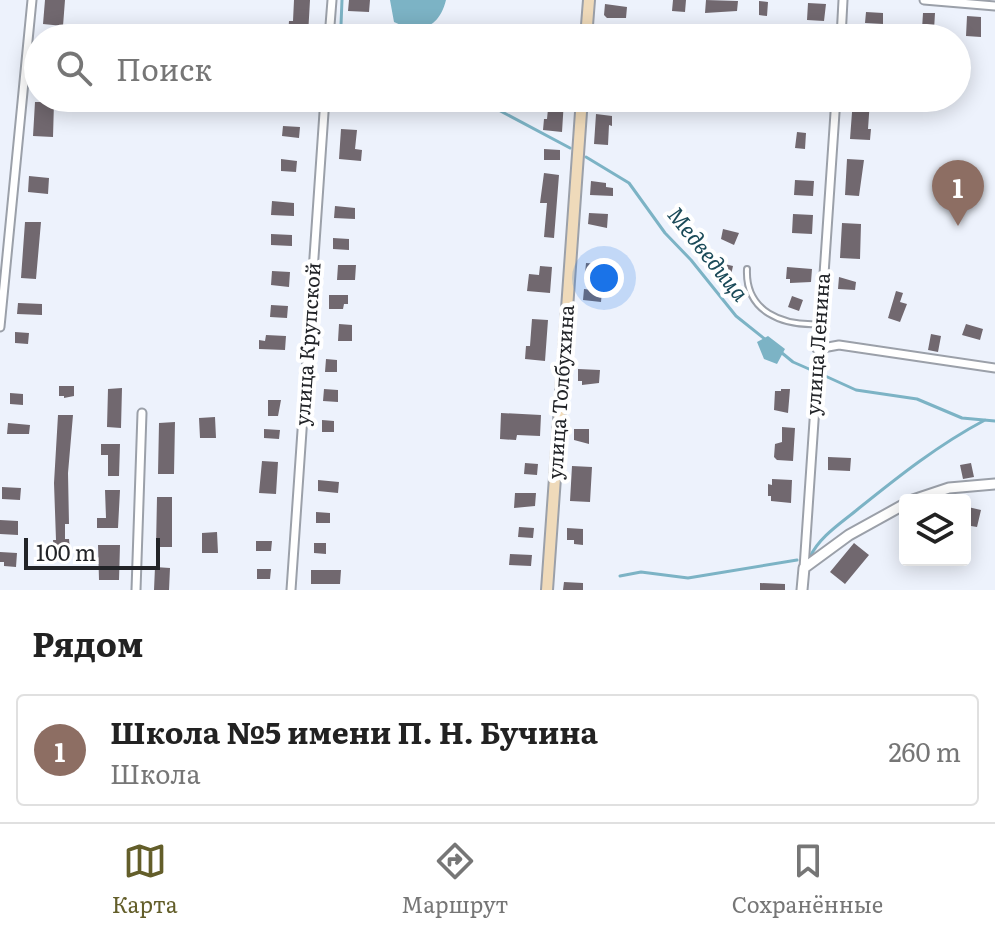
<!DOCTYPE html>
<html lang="ru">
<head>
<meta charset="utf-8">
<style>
	body { margin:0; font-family:Literata,serif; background:#f2f2f2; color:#222 }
	.controls { position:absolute; right:24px; bottom:24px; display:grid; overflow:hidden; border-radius:8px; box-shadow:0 4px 20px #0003 }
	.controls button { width:72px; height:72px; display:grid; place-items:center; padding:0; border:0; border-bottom:2px solid #e0e0e0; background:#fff; color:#222; font:40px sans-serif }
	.scale { position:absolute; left:24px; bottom:20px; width:136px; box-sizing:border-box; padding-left:8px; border:4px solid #222428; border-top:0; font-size:22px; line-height:28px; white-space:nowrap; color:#222428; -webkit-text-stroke:6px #fff; paint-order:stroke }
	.you { position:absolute; left:604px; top:278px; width:28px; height:28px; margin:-20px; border:6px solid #fff; border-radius:50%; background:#1a73e8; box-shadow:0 0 0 12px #1a73e833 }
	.badge { display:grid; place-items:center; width:52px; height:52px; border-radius:50%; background:#635e2a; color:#fff; font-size:26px; font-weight:700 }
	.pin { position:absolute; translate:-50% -66px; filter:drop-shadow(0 2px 4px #0008) }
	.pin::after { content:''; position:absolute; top:42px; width:28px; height:24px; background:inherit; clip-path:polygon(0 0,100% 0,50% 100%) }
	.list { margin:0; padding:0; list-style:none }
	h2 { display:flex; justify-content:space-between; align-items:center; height:104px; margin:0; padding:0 32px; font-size:34px }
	h2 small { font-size:26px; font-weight:400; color:#767676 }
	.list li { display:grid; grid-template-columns:52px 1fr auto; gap:24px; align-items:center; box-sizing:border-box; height:112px; margin:0 16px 16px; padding:0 16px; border:2px solid #e0e0e0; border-radius:8px }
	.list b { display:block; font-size:30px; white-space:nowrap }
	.list p { margin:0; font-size:26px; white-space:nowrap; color:#767676 }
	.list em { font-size:26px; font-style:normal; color:#767676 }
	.icon { flex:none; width:44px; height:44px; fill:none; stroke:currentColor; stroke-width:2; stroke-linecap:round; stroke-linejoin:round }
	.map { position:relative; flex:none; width:995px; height:590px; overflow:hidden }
	.search { position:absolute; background:#fff; box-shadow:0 4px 20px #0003; left:24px; right:24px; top:24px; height:88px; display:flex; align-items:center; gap:20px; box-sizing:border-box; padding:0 28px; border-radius:44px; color:#767676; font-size:30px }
	.sheet { height:232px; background:#fff }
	nav { display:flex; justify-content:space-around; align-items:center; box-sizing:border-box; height:112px; border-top:2px solid #e0e0e0; background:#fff; font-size:22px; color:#767676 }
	nav a { display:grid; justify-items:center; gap:4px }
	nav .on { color:#635e2a }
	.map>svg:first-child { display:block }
	.water { fill:#7cb3c5 }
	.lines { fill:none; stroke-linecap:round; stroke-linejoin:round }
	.stream { stroke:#7cb3c5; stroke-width:3 }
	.building { fill:#71686f }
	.service-casing { stroke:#9ba0a9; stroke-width:8 }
	.minor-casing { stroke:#9ba0a9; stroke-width:11 }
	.tertiary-casing { stroke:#9ba0a9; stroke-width:13 }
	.secondary-casing { stroke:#9ba0a9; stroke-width:14 }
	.service { stroke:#fff; stroke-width:4 }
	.minor { stroke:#fff; stroke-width:7 }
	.tertiary { stroke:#fff; stroke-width:9 }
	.secondary { stroke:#efdaba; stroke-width:10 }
	.labels { text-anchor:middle; stroke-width:8; stroke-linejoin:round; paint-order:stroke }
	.street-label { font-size:20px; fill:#222428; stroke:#fff }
	.water-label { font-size:22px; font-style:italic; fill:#1a4a58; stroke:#fff }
</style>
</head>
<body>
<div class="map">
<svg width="995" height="590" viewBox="0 0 995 590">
	<rect width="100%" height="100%" fill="#edf2fc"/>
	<!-- water -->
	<path class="water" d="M390 0H446C439 28 420 35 394 22Z
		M768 336 785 349 777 364 764 359 757 342Z"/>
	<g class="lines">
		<!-- stream -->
		<path class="stream" d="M342 0 341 25 345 35 351 38
			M476 98 570 148
			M586 157 629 183 665 233 691 260 736 316 766 340
			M782 353 793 362 809 369
			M823 375 856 390 917 399 962 418 995 421
			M810 557C819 537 841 523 858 509 899 476 938 445 985 420
			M620 576 641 572 688 578 797 560"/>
	</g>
	<!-- building -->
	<path class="building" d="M45 0H65L63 26 43 24Z
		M294 0H310L308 35 288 34 289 21H293Z
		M349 0H370L369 12 348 11Z
		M673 0H686L685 12 672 11Z
		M706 0 738 1 737 11 705 13Z
		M759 1 768 2 767 16 759 15Z
		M808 3 826 4 824 21 807 20Z
		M605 4 627 7 626 18H607L604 15Z
		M866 12 883 13V24L865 23Z
		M923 13H935L934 30 922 29Z
		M967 16 981 17V37L966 36Z
		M343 98H363V106H343Z
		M795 98H820L819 111 795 110Z
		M549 99 564 100 562 132 543 130 544 119H547Z
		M853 99 870 100 868 129H871L870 140 850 139Z
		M35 102H54L53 137 33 136Z
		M596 114 612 116V126L609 125 608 145 594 144Z
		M283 126 300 127 299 138 282 136Z
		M341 129 357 130 355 149 362 150 361 161 339 159Z
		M797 132 806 133 805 149 795 148Z
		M544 149 560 150V160H544Z
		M281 159 297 161 296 172 281 171Z
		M847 159 864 160 859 196 845 195Z
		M544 173 559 175 554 238 544 237 547 203H540Z
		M29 176 49 178 48 194 28 192Z
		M795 180 814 181 813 196 794 195Z
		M591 181 606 183V187L613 188V196L590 195Z
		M272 201 294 203V216L271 215Z
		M335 206 355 208V219L334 218Z
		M589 213 608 214 607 228 588 224Z
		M793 214 813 215 812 234 792 233Z
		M25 222H41L36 279 21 278Z
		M842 223 861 224 860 259 840 258Z
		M723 229 739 233 734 245 721 239Z
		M271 234 292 235V246L271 245Z
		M333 238 349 239V250L333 249Z
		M586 263 600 264 599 274 585 273Z
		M720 263 733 266 731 275 717 272Z
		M338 265H356L355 280H337Z
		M540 266 552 267 550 293 527 291 529 274 539 275Z
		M787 267 812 269 811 282 790 283V279H786Z
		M272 271 290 272 289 287 271 285Z
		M839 277 856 282 855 290 838 289Z
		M584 289 602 291 601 302 583 300Z
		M896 291 903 293 900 302 907 304 900 322 888 318Z
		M329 295H348V304H344L343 309H329Z
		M792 296 803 300 799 311 788 307Z
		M18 303 42 304V315L17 314Z
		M271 305 288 306 287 318 270 317Z
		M532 319 548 320 545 361 525 359 526 346H530Z
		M339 324 352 325V341H338Z
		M966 324 983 329 980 340 962 335Z
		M15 332 29 333 28 344 15 343Z
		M931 334 941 336 938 352 928 350Z
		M266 335 286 336 285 350 259 349V340L265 341Z
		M326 359 337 360V372H325Z
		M578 369 600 370 599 383 582 385V381H578Z
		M59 386H74V396L64 398V396H59Z
		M122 388 121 428 107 427 108 389Z
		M324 389 338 390V402L323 401Z
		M781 389H790L788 413 774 410 775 391H781Z
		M10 393 23 394V405L10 404Z
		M268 400H281L278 416H268Z
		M501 413 541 415 540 436 517 435 516 440 500 439Z
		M58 415H73L68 473 69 524H65V539H69L70 550 54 551 53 540H56L54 483Z
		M215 417 216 438H200L199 418Z
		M322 420 334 421V432H322Z
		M175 422 174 474H158L159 423Z
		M8 423 30 425 29 434H7Z
		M782 427 795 428 793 461 777 460 774 457 775 444 782 442Z
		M264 429 280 430 279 439 264 438Z
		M574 429H589V444L574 440Z
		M101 444H120L119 476H108V455H101Z
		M828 457 851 458 850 471 828 470Z
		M262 461 278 462 276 494 259 493Z
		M525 463 538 464 537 475 524 474Z
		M971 463 974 477 963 479 960 465Z
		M572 466 592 467 590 502 570 501Z
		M772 479 792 480 791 503 771 501V496H768V484L772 485Z
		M318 480 339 482 338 493 318 491Z
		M2 487 21 488 20 500 2 499Z
		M105 490H120L118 528H97V518H106Z
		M515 493H536L535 506 514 508Z
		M157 497H172V547H156Z
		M968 507 981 510 977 527 965 525Z
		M316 512 330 513V523H316Z
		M0 520 18 521V535L0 534Z
		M519 527 534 528 533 538 518 537Z
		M567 528 583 529V545L574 544V540H567Z
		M217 532 218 553H202V533Z
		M256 541H272L271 551H256Z
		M314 543H326V554L314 553Z
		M854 543 869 555 845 584 830 572Z
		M98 545H120L119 580H99Z
		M0 552 17 553 16 567 4 566V562H0Z
		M510 554 532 555 531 566 509 565Z
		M155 567 170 568 169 590H154Z
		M257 569H271L270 579H257Z
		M311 570H341L340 584H311Z
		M564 582 583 583V590H563Z
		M760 583 785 584V590H760Z"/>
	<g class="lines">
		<!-- service casing -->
		<g class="service-casing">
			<path id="service" d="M747 269C745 312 783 326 819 324"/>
		</g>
		<!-- minor casing -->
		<g class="minor-casing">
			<path id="minor" d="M924 0 995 6
				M329 38 332 0
				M841 38 843 0
				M0 327 32 0
				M817 349 839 345 995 368
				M804 568 836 98
				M136 590 142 413
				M291 590 325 98"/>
		</g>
		<!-- tertiary casing -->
		<g class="tertiary-casing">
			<path id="tertiary" d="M913 500 949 488 995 484
				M802 590 804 568 849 535 905 504"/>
		</g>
		<!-- secondary casing -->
		<g class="secondary-casing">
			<path id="secondary" d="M586 38 589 0
				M547 590 582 98"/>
		</g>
		<!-- service -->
		<use href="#service" class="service"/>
		<!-- minor -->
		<use href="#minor" class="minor"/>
		<!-- tertiary -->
		<use href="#tertiary" class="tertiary"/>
		<!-- secondary -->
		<use href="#secondary" class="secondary"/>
	</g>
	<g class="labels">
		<!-- street labels -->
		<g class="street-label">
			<text transform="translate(308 344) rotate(-86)" y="7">улица Крупской</text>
			<text transform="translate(818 344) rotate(-86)" y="7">улица Ленина</text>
			<text transform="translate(561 392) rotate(-86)" y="7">улица Толбухина</text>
		</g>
		<!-- water labels -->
		<g class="water-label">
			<text transform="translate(708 254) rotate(51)" y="8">Медведица</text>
		</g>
	</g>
</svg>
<div class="controls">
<button><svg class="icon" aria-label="layers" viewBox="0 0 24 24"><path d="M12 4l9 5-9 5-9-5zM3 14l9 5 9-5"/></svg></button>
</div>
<div class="scale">100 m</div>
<div class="you"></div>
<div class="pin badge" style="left:958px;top:226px;background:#8d6e63">1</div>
<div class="search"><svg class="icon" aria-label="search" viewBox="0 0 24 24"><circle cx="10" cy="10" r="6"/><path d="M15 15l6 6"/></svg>Поиск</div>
</div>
<section class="sheet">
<h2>Рядом<small></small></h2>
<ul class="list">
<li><span class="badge" style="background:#8d6e63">1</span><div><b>Школа №5 имени П. Н. Бучина</b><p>Школа</p></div><em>260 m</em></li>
</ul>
</section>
<nav>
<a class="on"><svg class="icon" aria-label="map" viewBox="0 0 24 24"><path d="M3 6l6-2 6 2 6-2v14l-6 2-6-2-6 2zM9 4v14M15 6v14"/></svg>Карта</a>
<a><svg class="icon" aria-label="directions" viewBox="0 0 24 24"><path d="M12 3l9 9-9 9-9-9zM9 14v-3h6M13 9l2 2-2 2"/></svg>Маршрут</a>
<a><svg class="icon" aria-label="saved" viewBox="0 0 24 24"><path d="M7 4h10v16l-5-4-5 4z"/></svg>Сохранённые</a>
</nav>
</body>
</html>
